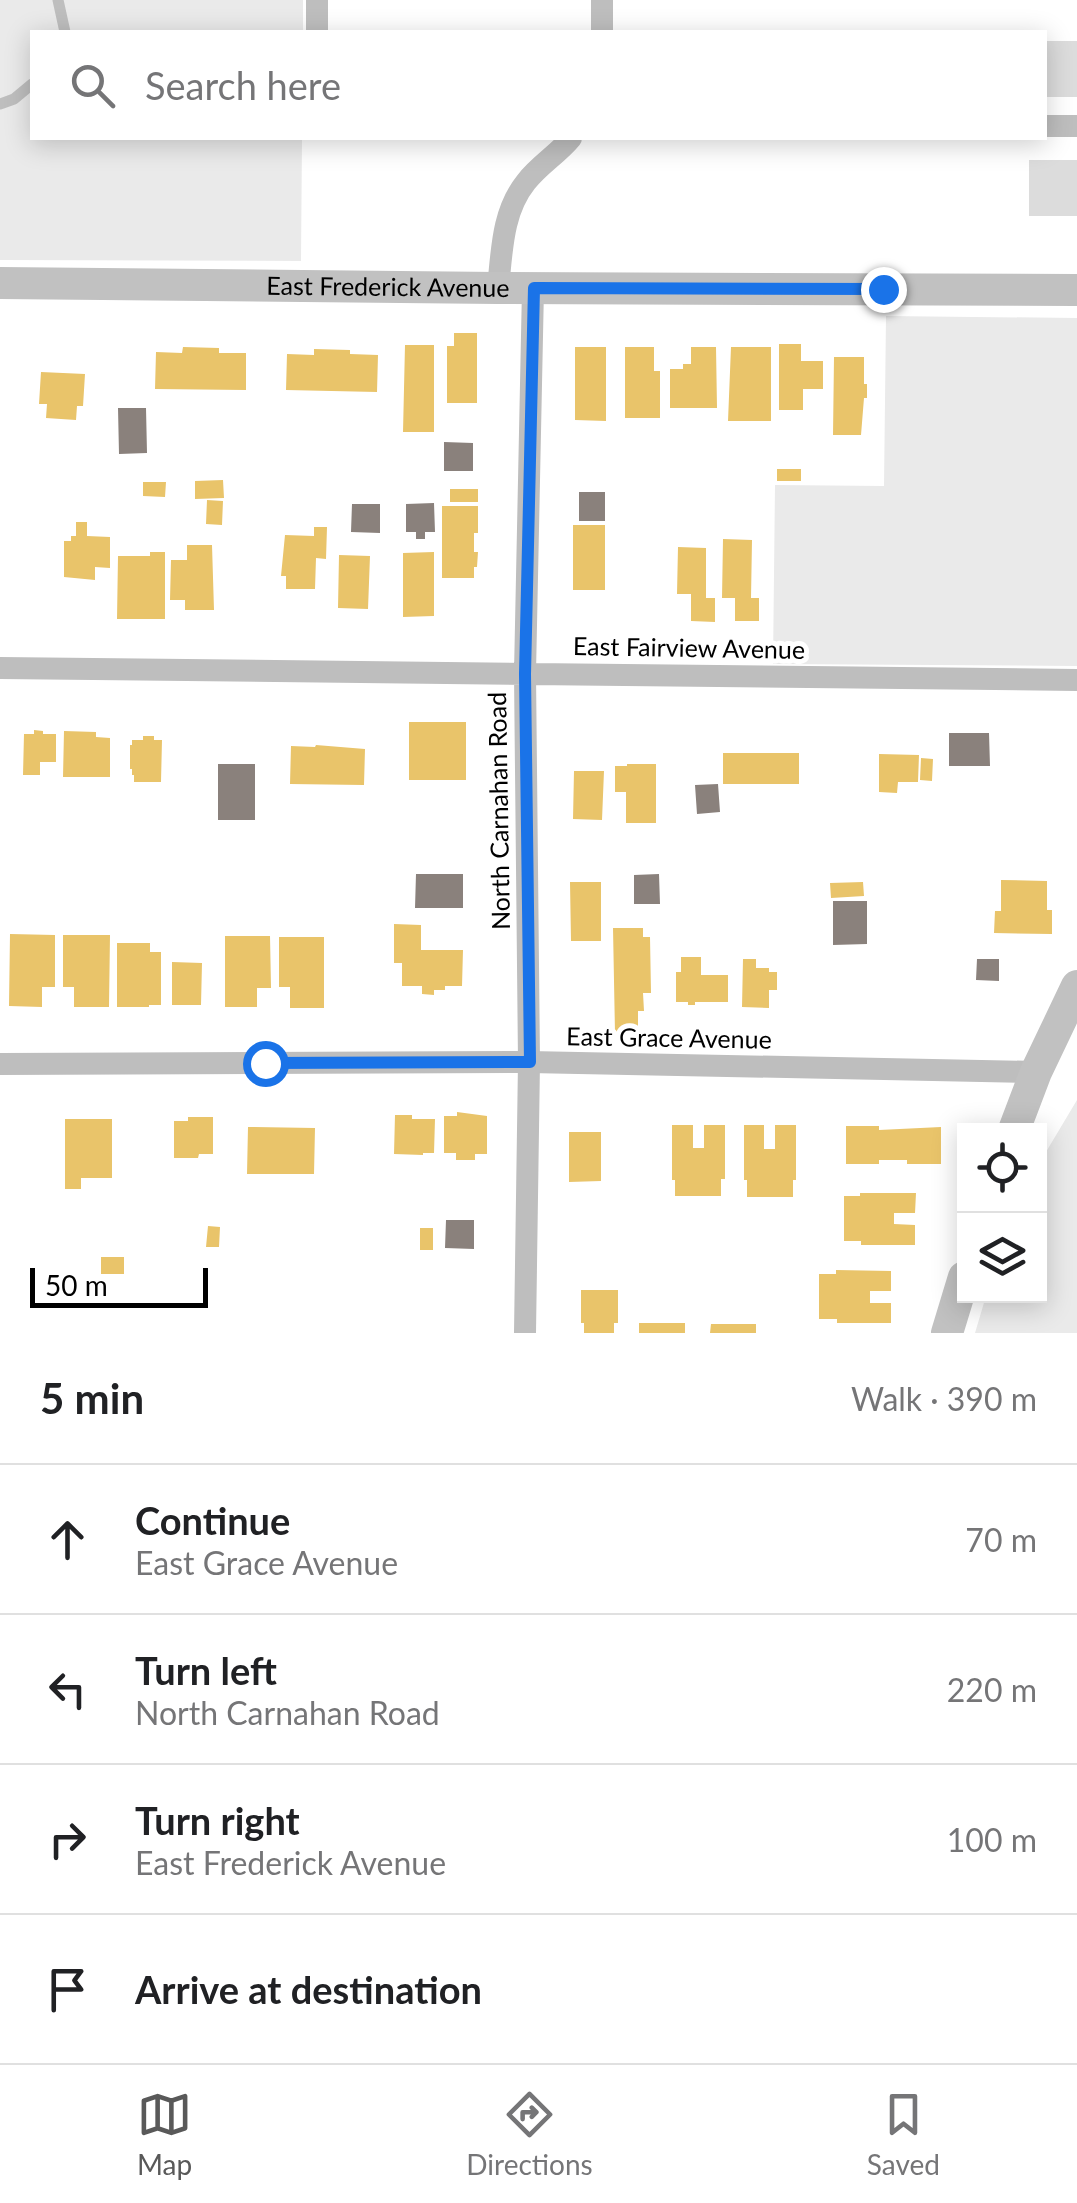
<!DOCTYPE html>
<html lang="en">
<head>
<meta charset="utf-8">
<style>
	body { margin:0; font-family:Lato,sans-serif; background:#f6f6f6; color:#202124 }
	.controls { position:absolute; right:30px; bottom:30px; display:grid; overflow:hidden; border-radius:0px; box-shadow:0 5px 25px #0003 }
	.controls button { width:90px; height:90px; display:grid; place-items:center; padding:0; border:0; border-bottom:2px solid #e0e0e0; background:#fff; color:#202124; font:50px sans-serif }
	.scale { position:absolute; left:30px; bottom:25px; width:178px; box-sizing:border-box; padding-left:10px; border:5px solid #000; border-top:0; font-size:28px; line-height:35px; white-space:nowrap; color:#000; -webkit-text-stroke:8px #fff; paint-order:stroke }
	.stop { position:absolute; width:30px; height:30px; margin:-22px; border:8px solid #1a73e8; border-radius:50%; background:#fff }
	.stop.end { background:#1a73e8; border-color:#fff; box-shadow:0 2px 10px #0008 }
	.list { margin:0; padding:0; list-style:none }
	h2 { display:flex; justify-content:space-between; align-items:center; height:130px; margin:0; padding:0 40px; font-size:42px }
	h2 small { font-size:32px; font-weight:400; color:#757577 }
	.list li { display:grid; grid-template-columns:65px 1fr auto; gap:30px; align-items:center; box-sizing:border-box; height:150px; padding:0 40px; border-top:2px solid #e0e0e0 }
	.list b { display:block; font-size:38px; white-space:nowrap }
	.list p { margin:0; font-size:32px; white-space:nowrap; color:#757577 }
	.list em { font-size:32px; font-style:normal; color:#757577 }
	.icon { flex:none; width:55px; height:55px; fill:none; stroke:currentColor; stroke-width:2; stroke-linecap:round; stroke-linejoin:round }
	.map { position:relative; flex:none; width:1077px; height:1333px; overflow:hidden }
	.search { position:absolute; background:#fff; box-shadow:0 5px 25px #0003; left:30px; right:30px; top:30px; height:110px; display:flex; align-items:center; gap:25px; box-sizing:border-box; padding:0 35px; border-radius:0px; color:#757577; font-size:38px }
	.sheet { height:730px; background:#fff }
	nav { display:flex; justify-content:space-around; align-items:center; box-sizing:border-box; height:140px; border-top:2px solid #e0e0e0; background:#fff; font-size:28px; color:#757577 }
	nav a { display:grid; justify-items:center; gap:5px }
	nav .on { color:#595959 }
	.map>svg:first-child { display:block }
	.green { fill:#eaeaea }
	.homes { fill:#e9c46a }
	.industry { fill:#8a817c }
	.building { fill:#dcdcdc }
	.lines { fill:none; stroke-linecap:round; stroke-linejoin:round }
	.lane { stroke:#bebebe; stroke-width:11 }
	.street { stroke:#bebebe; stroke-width:22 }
	.secondary { stroke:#c1c1c1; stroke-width:32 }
	.route { stroke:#1a73e8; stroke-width:12 }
	.labels { text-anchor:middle; stroke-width:10; stroke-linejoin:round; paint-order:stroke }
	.street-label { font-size:25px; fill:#000; stroke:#fff }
</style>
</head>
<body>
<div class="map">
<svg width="1077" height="1333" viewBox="0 0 1077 1333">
	<rect width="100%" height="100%" fill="#fff"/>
	<!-- green -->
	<path class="green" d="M0 0H303V32H32V138H302L301 261 0 260Z
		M886 316 1077 318V666L773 664 775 485 884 486Z
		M1077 1100V1333H975L986 1296H1040V1162Z"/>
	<!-- homes -->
	<path class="homes" d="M454 333H477V403H447V346H454Z
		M779 344H801V361H823V389H803V410H779Z
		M405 345H434V432H403Z
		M183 347 219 348V353H246V390L155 389 156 352 182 353Z
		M575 347H606V421L575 420Z
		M625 347H654V371H660V418H625Z
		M691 347H716L717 408H670V369H683V364H691Z
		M731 347H771V421H728Z
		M314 349 350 350V354L378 355 377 392 286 390 287 354 314 355Z
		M834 357H864V384H867V398H864L861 435H833Z
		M41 372 85 374 83 406H77L76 420 46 418 47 404H39Z
		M777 469H801V481H777Z
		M223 480 224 498 195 499V481Z
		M143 482H166L165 497 143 496Z
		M450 489H478V502H450Z
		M207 500 223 501 222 525 206 524Z
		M442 506H478V533H474V552H478L477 567H474V578H442Z
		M76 522H87V536L110 537V568L95 567V580L64 577V541H71V536H76Z
		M573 525H605V590H573Z
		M314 527H327L326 559 316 558 315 589H286V576H281L285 535 314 536Z
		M723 539 752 540 751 598H759V621H735V598H722Z
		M187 545H212L214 610H185V600H170L171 560H187Z
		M678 547 706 548V598H715V622L691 621V594H677Z
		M150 552H165V619H117L118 556H150Z
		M434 552V616L403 617V553Z
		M339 555 370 556 368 609 338 608Z
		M409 722H466V780H409Z
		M34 730 43 731V734H56V762H40V775H23L24 734H34Z
		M64 731 96 732V737L110 738V777H63Z
		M143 736H154V740H162L161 782H134V775H132V769H130V745H132V740H143Z
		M316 745 365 749 364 785 290 784 291 746 315 747Z
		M723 753H799V784H723Z
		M879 754 919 755 918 782H898L897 793 879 792Z
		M921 758 933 759 932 781 920 780Z
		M627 764H656V823H626V792H615V766H627Z
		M574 771H604L602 820 573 819Z
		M1001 880 1047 881V910H1052V934L994 933 995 911H1001Z
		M570 882H601V941H571Z
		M863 882 864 896 831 898 830 883Z
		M394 924 421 925V950H463L462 986H445V990H434V995L422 994V986H402V963H394Z
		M613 928H643V937H650L651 993H643L644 1011H638V1033H615Z
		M10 934 55 935V987H42V1007L9 1006Z
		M63 935H110L109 1007H74V987H63Z
		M225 936H270L271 988H257V1007H225Z
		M279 937H324V1008H290V987H279Z
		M117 943H150V952H161V1005H149V1007H117Z
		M681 957H701V975H728V1002H695V1005H688V1002H676V972H681Z
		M743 959H756V968H769V972H777V990H769V1008L742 1007Z
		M172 962 202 963 201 1005H172Z
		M457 1112 487 1116V1154H475V1160H456V1153H444V1116H457Z
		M395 1115H412V1119H435L434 1153H423V1155L394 1154Z
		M188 1117H213V1154H199L198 1158H174V1121H188Z
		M65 1119H112V1178H81V1189H65Z
		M672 1125H693V1148H704V1125H725V1179H721V1196H675V1180H672Z
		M744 1125H764V1149H775V1125H796V1180H793V1197H747V1180H744Z
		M846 1126H879V1130L941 1127V1164H907V1160H879V1164H846Z
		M248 1127 315 1128 314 1174H247Z
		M569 1132H601V1181L569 1182Z
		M860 1193H916L915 1213H894V1224L915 1225V1245H861V1241H844V1196H860Z
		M208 1226 220 1227 219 1247H206Z
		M420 1228H433V1250H420Z
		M101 1257H124V1274H101Z
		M836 1270 891 1271V1291H870V1303H891V1323H837V1319H819V1274H836Z
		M581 1290H618V1323H614V1333H584V1323H581Z
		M639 1323H685V1333H639Z
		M711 1324H756V1333H710Z"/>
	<!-- industry -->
	<path class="industry" d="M118 408H146L147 453 119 454Z
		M444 442 473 443V471H444Z
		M579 492H605V521H579Z
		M434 503 435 532H425V539H416V532H406V504Z
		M352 504H380V533L351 532Z
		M949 733H989L990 766H949Z
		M218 764H255V820H218Z
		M718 784 720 812 697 814 695 785Z
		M416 874H463V908H415Z
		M659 874 660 904H634V875Z
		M833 901H867V944L833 945Z
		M977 959H999V981L976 980Z
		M446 1220H474V1249L445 1248Z"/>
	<!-- building -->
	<path class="building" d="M1044 41H1077V97H1044Z
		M1029 160H1077V216H1029Z"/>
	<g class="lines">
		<!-- lane -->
		<path class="lane" d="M58 0 65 32
			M0 104 14 99 32 84"/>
		<!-- street -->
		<path class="street" d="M602 0V32
			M317 32V0
			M1044 126H1077
			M498 288C502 251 502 212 526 182 539 165 558 154 571 138
			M0 668 1077 680
			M0 1064 529 1062 1036 1072
			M525 1333 529 1062 525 673 533 288"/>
		<!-- secondary -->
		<g class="secondary">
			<path id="s1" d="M0 283 498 288 1077 290"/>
			<path d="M1014 1130 1036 1072 1077 986"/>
			<path d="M947 1333 964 1277"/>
		</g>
	</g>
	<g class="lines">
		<!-- route -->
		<path class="route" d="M265 1063 530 1062 525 674 534 288 883 289"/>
	</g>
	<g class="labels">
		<!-- street labels -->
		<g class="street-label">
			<text dy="9" stroke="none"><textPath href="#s1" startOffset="388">East Frederick Avenue</textPath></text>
			<text transform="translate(689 648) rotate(1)" y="9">East Fairview Avenue</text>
			<text transform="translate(499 811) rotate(-91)" y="9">North Carnahan Road</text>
			<text transform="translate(669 1038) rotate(1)" y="9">East Grace Avenue</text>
		</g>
	</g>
</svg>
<div class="controls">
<button><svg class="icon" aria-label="locate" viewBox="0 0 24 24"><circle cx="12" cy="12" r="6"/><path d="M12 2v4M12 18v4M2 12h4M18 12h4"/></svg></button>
<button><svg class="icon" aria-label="layers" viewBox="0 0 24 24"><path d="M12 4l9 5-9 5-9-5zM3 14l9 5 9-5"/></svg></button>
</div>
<div class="scale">50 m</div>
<div class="stop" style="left:265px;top:1063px"></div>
<div class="stop end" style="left:883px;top:289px"></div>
<div class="search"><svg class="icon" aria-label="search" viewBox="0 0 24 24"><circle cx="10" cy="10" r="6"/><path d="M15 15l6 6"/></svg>Search here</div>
</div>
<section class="sheet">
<h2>5 min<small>Walk · 390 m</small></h2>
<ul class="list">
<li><svg class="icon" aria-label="ahead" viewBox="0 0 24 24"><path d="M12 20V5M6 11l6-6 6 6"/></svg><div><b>Continue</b><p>East Grace Avenue</p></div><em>70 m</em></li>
<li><svg class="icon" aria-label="left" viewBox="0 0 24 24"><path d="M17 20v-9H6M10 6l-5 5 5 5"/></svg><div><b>Turn left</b><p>North Carnahan Road</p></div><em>220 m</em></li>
<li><svg class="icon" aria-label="right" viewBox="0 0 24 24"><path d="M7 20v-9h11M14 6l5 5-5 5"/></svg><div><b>Turn right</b><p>East Frederick Avenue</p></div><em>100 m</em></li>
<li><svg class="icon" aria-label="arrive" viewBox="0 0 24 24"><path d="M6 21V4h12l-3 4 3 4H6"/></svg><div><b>Arrive at destination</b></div></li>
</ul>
</section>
<nav>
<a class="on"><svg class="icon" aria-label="map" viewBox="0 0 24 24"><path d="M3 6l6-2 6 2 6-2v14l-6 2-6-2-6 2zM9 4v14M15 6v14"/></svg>Map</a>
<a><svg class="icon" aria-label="directions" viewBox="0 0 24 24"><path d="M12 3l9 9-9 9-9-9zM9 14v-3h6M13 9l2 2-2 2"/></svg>Directions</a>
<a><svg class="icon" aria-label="saved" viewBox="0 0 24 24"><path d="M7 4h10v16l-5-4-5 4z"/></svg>Saved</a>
</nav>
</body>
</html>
